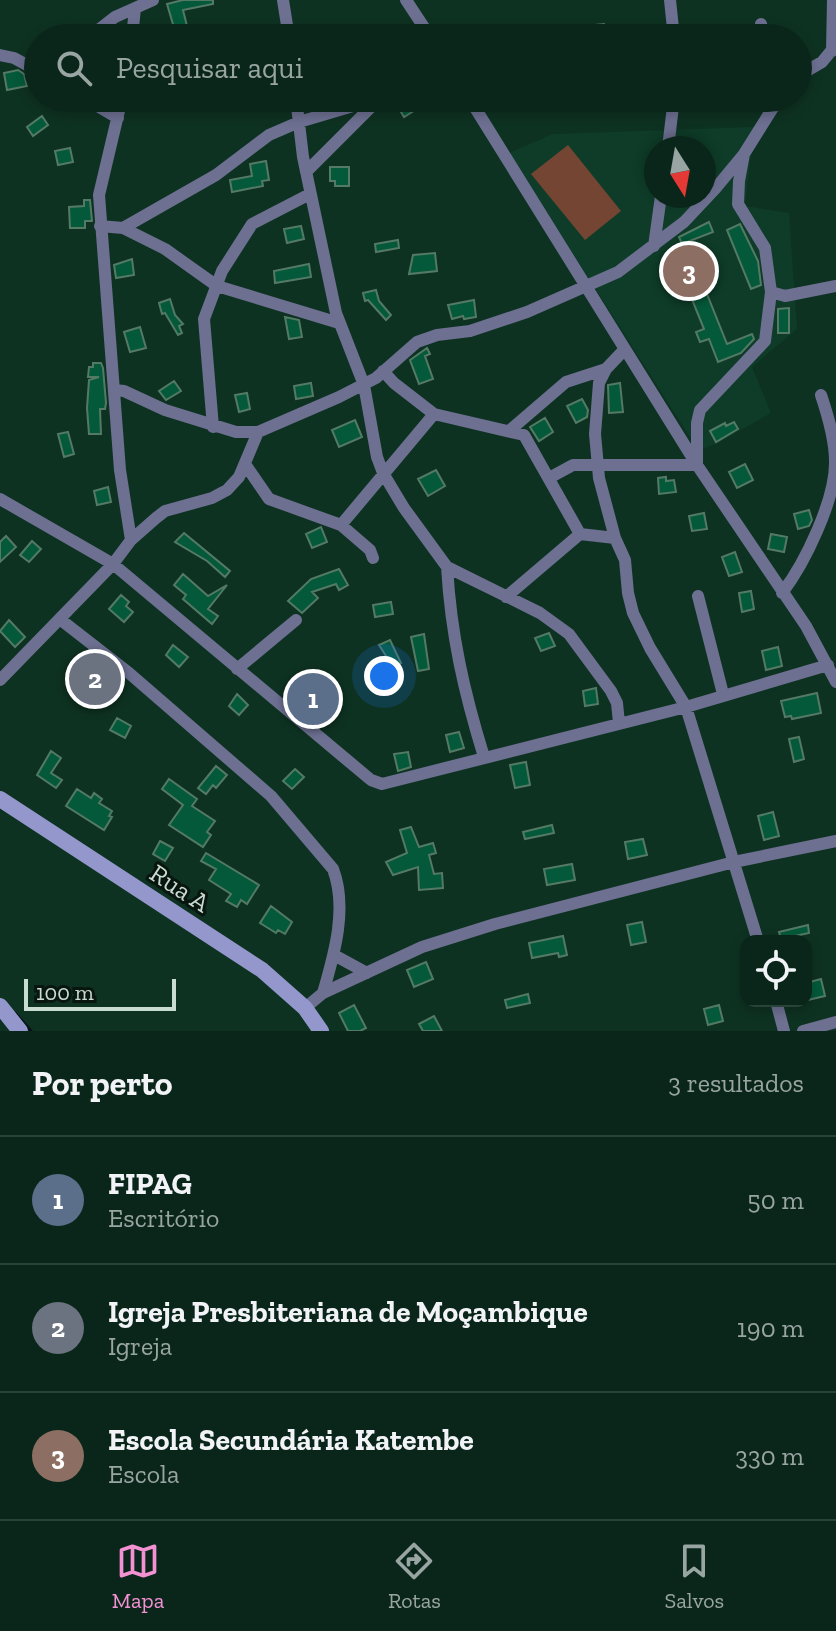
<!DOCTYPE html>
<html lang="pt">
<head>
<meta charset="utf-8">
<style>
	body { margin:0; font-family:"Zilla Slab",serif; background:#132e23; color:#f1f3f6 }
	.controls { position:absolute; right:24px; bottom:24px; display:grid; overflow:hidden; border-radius:16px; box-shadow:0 4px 12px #0003 }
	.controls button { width:72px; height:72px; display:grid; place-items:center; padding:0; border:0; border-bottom:2px solid #2a4339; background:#0a261a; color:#f1f3f6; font:40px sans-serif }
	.compass { position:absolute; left:644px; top:136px; width:72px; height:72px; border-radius:50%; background:#0a261a; box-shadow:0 4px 12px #0003; rotate:169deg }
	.scale { position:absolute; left:24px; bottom:20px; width:152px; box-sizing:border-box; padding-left:8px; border:4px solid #c9dcd1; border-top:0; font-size:22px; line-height:28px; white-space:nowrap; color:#c9dcd1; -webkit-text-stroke:6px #08160f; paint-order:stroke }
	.you { position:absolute; left:384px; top:676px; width:28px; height:28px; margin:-20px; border:6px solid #fff; border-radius:50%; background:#1a73e8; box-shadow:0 0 0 12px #1a73e833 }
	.badge { display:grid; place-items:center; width:52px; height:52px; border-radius:50%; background:#f491d3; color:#fff; font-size:26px; font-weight:700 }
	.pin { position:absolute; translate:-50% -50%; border:4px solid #fff; box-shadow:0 2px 8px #0006 }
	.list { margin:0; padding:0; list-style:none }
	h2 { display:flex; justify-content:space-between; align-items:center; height:104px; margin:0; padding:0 32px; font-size:34px }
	h2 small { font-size:26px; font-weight:400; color:#99a5a2 }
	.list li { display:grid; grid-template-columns:52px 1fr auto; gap:24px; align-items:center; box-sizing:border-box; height:128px; padding:0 32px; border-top:2px solid #2a4339 }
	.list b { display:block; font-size:30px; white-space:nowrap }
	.list p { margin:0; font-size:26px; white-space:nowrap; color:#99a5a2 }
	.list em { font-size:26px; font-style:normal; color:#99a5a2 }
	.icon { flex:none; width:44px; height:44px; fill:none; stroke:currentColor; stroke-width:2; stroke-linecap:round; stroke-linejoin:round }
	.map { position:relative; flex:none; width:836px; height:1031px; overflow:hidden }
	.search { position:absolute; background:#0a261a; box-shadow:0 4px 12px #0003; left:24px; right:24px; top:24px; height:88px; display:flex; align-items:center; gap:20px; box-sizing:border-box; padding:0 28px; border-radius:44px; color:#99a5a2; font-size:30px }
	.sheet { height:488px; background:#0a261a }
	nav { display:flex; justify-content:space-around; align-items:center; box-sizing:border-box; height:112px; border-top:2px solid #2a4339; background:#0a261a; font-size:22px; color:#99a5a2 }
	nav a { display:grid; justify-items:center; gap:4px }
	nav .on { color:#f491d3 }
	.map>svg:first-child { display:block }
	.built { fill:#0e3c28; fill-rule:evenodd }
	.green { fill:#744533 }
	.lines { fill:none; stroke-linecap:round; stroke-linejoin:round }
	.stream { stroke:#051317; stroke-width:3 }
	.building { fill:#04593a; stroke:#547965; stroke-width:2 }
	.street { stroke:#6d7091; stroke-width:12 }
	.secondary { stroke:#9397cb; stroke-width:16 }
	.labels { text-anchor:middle; stroke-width:6; stroke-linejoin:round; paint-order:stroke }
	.street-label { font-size:26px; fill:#c9dcd1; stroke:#08160f }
</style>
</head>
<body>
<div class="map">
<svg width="836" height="1031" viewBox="0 0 836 1031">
	<rect width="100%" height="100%" fill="#0e3222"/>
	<!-- built -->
	<path class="built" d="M754 127 745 206 789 213 797 329 752 367 771 413 716 444 698 450 509 153 553 134ZM656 148H704V196H656Z"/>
	<!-- green -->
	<path class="green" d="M568 145 621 211 585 240 531 174Z"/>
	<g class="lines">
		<!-- stream -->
		<path class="stream" d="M15 1013 31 1031"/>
	</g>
	<!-- building -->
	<path class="building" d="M183 0H213V4L183 10 190 38H177L167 4Z
		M604 24 605 38H586L585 26Z
		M18 70 24 74 27 86 7 90 4 73Z
		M408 98H415L420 107 404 117 397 105Z
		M42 116 48 125 33 136 27 127Z
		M70 148 73 162 58 165 55 151Z
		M266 161 269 180 262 181 263 186 232 192 230 180 252 176 250 164Z
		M330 167H349V186H335V181H330Z
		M84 200H90L92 221H85V228H70L69 207 84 206Z
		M709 222 713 232 682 244 679 237Z
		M740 224 758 261 761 285 751 289 727 230Z
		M301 226 304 239 287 243 284 229Z
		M398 240 399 248 376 252 375 244Z
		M689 249 727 344 752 334 754 339 741 353 718 362 709 339 700 342 696 332 704 329 674 255Z
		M435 253 437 271 409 274 413 255Z
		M132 259 134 275 116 278 114 265Z
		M309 264 311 277 275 283 274 271Z
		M376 290 379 301 391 315 386 320 368 300 365 301 363 293Z
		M170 299 175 315 183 324 179 326 182 333 178 335 165 313 162 314 159 303Z
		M474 300 476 317 464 319 463 316 452 319 448 305Z
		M789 308V333H778V309Z
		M285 317 299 320 302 337 289 339Z
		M140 327 146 348 130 352 124 332Z
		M427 348 430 354 425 356 433 379 419 384 410 360Z
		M93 363H101L103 368 106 403 105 409H100L101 434H89L87 408 89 380 99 377H88L89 367H93Z
		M174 381 181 391 166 400 159 391Z
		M311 383 313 396 296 399 294 386Z
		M620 383 623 412 609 413 608 385Z
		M247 393 250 409 239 412 235 395Z
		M582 399 588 410 587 417 576 423 567 406Z
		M545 418 553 432 539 441 530 427Z
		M355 420 362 437 339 447 332 430Z
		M734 422 738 429 716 442 710 431 725 423 726 426Z
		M68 432 74 454 64 457 58 434Z
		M745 464 753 480 737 488 729 472Z
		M436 470 445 486 428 496 418 479Z
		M666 477V481L674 480 676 492 659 494 658 478Z
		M108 487 111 502 97 505 94 491Z
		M809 510 812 520 809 526 798 529 794 514Z
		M704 513 707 529 692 531 689 516Z
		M321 527 327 542 312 548 306 534Z
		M184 533 230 571 225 577 207 561 175 542Z
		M771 534 787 537 784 552 768 549Z
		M6 536 16 547 0 562V542Z
		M32 541 41 549 29 562 20 555Z
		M735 552 742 572 729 576 722 557Z
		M339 569 348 585 339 590 336 584 312 592 318 598 302 613 288 601 311 579Z
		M183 574 208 596 227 585 208 609 218 616 212 624 183 599 186 595 174 585Z
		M751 591 754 609 742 612 739 593Z
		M121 595 129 602 126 606 133 612 124 622 109 609Z
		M391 602 393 614 375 617 373 605Z
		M9 620 25 637 15 647 0 631Z
		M549 633 555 646 541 651 535 638Z
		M424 634 429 669 418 671 411 637Z
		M390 640 401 663 393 667 379 645Z
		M173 645 188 657 179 667 166 655Z
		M778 647 782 666 766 670 762 651Z
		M100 666 108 678 91 690 83 678Z
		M314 684 328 696 312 714 298 703Z
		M596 688 598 704 585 706 583 691Z
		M817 693 821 713 792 719 791 716 785 717 781 701Z
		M237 694 248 705 239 715 229 706Z
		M117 718 131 726 125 738 110 730Z
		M459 732 464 748 450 752 446 735Z
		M799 737 804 759 794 762 789 739Z
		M51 751 61 758 51 773 62 780 56 788 37 775Z
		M408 752 411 767 398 771 394 754Z
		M526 762 530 785 515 788 510 765Z
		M216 766 227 775 216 788 213 785 206 794 198 788Z
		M295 769 304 777 292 789 283 781Z
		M169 779 197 799 192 806 215 821 207 832 211 835 203 847 169 825 183 805 162 789Z
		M77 789 91 798 94 793 102 799 99 803 112 811 109 816 112 817 104 830 66 806Z
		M773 812 779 836 764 840 758 816Z
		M552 825 554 833 525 839 523 832Z
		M411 827 419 847 433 843 436 853 429 855 434 874 442 873 443 888 419 890 418 867 393 875 386 862 407 853 400 830Z
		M643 839 647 855 628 859 625 842Z
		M160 841 173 848 165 861 153 854Z
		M206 853 259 885 247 904 241 900 237 907 226 901 231 894 209 880 216 869 201 861Z
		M572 864 575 880 547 885 544 869Z
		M271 906 292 922 285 934 278 930 276 933 260 923Z
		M642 922 646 942 631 945 627 925Z
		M808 925 809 933 781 939 779 932Z
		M563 936 567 955 559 957 558 953 532 958 529 943Z
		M426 962 433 979 414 987 407 970Z
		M821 979 825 996 808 1000 806 983Z
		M528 994 530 1003 507 1008 505 1000Z
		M354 1005 366 1028 360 1031H348L339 1013Z
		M719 1005 723 1021 708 1025 704 1009Z
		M434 1016 442 1031H423L419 1024Z"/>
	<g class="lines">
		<!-- street -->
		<path class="street" d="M283 0 289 38
			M406 0 431 38
			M670 0 674 38
			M761 24 765 38
			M88 38 115 17 153 0
			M132 38 135 8
			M832 51 833 0
			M0 55 14 58 38 71
			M798 76 822 62 836 45
			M84 98 118 118
			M122 98 99 195 120 470 131 540
			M296 98 303 157 336 313 364 385 377 457 383 473 404 508 447 567 540 613 569 634 611 691 617 703 619 723
			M469 98 697 465 806 626 836 682
			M668 148 674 98
			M744 154 739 181 738 204 765 248 771 292 785 296 836 286
			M306 172 378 100
			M100 226 123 228 165 249 217 286 339 323
			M123 228 216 175 269 135 299 122 380 98
			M654 246 661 196
			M625 349 606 369 599 383 595 434 599 478 615 538 625 560 628 593 633 613 650 648 686 707 758 941
			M383 371 394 383 434 414 524 435 580 534
			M114 390 124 391 165 410 236 432H258L339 397 376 378 417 342 437 335 470 331 527 312 618 272 684 222 715 189 744 154 779 98
			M213 427 204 319 222 271 252 224 310 194
			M509 431 566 382 606 369
			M245 464 269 499 341 525 370 550 373 558
			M549 478 573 465H697V423L700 410 765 341 771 292
			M0 499 113 564 371 780 382 784 686 707 828 665
			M341 525 434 414
			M447 567C451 635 464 692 484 757
			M782 593C805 563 836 499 835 461 835 439 828 416 821 395
			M698 596 723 694
			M506 597 580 534 615 538
			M61 620 129 673 271 796 333 869C348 908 334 955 323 993
			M237 669 296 620
			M0 680 113 564 131 540 156 518 165 511 212 498 227 490 239 477 258 432
			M334 955 367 973
			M776 1001 784 1031
			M305 1008 323 993 422 947 495 924 734 862 836 841
			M803 1031 836 1022"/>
		<!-- secondary -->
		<path class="secondary" d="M0 799 262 970 305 1008 321 1031
			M0 1006 20 1031"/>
	</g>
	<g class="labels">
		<!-- street labels -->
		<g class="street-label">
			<text transform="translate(180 888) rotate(33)" y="9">Rua A</text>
		</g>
	</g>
</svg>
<div class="controls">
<button><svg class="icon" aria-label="locate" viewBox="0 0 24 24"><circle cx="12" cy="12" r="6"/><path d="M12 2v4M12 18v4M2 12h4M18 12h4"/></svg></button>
</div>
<svg class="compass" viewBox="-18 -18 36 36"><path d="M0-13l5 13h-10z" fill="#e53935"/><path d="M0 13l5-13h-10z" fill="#99a5a2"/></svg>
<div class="scale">100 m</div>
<div class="you"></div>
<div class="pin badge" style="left:313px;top:699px;background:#5c6f8a">1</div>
<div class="pin badge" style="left:95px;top:679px;background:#6b7280">2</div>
<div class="pin badge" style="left:689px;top:271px;background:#8d6e63">3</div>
<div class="search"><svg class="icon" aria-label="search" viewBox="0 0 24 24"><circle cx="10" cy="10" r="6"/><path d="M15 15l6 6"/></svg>Pesquisar aqui</div>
</div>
<section class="sheet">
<h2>Por perto<small>3 resultados</small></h2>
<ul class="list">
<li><span class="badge" style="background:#5c6f8a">1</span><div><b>FIPAG</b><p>Escritório</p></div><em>50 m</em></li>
<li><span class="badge" style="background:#6b7280">2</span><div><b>Igreja Presbiteriana de Moçambique</b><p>Igreja</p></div><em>190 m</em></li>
<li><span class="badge" style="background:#8d6e63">3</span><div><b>Escola Secundária Katembe</b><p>Escola</p></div><em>330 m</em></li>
</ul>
</section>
<nav>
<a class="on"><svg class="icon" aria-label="map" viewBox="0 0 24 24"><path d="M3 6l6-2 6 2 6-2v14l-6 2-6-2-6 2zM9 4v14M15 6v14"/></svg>Mapa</a>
<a><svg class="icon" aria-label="directions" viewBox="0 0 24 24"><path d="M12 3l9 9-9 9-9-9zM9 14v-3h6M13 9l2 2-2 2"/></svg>Rotas</a>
<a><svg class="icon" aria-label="saved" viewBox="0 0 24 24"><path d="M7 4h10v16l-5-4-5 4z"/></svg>Salvos</a>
</nav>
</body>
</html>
